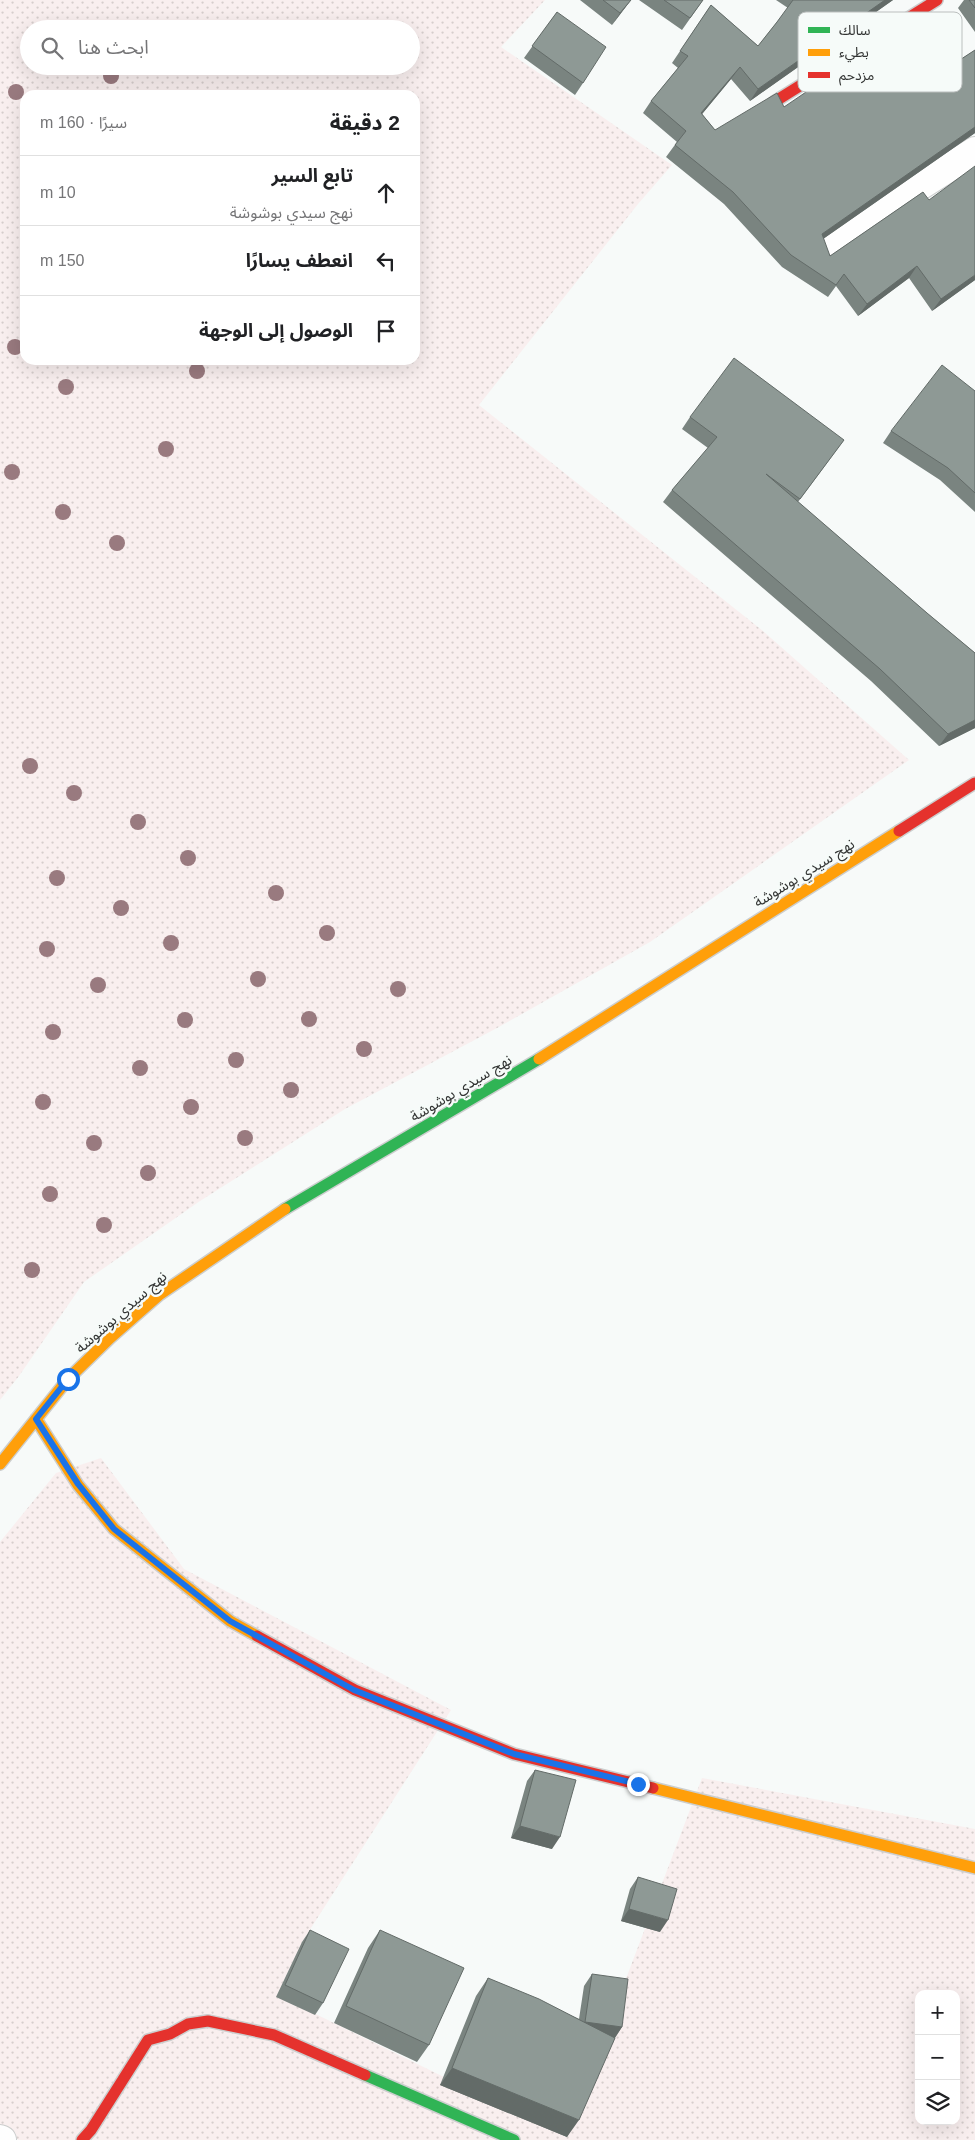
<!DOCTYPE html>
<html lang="ar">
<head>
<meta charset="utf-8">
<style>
	body { margin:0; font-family:Helvetica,"Noto Sans Arabic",sans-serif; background:#f2f2f2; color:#202124; direction:rtl }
	.controls { position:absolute; right:15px; bottom:15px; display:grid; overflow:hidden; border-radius:10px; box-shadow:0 5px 20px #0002 }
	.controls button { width:45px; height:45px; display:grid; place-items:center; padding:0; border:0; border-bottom:1px solid #e0e0e0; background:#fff; color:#202124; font:25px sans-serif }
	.stop { position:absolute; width:15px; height:15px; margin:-11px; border:4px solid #1a73e8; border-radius:50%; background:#fff }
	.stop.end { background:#1a73e8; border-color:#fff; box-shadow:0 1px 5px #0008 }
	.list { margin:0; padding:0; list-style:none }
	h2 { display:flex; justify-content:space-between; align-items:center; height:65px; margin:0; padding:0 20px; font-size:21px }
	h2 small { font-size:16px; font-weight:400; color:#757577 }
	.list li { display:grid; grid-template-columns:32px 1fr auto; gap:15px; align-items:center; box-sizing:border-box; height:70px; padding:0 20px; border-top:1px solid #e0e0e0 }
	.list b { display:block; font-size:19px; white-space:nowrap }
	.list p { margin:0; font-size:16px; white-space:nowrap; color:#757577 }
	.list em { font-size:16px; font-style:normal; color:#757577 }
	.icon { flex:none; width:28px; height:28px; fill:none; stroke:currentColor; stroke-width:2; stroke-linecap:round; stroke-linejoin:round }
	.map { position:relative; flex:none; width:975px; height:2140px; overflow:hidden; direction:ltr }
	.search { position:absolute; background:#fff; box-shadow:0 5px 20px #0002; left:20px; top:20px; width:400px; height:55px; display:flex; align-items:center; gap:12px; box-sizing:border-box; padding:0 18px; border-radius:28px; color:#757577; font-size:19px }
	.panel { position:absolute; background:#fff; box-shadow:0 5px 20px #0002; left:20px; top:90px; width:400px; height:275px; border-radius:15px; direction:rtl }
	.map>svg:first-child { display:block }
	.grass { fill:url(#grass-dots); fill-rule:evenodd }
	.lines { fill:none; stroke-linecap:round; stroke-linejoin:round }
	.street-casing { stroke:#cccece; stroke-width:30 }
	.fast-casing { stroke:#cccece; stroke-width:14 }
	.slow-casing { stroke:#cccece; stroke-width:14 }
	.jam-casing { stroke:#cccece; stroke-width:14 }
	.street { stroke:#fefefe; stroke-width:28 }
	.fast { stroke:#30b455; stroke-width:11 }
	.slow { stroke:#ff9f0a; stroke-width:11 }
	.jam { stroke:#e5322d; stroke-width:11 }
	.tree { fill:#997a7f }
	.wall { fill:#7a8480 }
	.shaded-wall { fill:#636b68 }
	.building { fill:#8e9995; stroke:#636b68 }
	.route { stroke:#1a73e8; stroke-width:6 }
	.labels { text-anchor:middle; stroke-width:5; stroke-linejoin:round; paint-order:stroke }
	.street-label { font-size:15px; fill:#323433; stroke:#f6fbf9 }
	.key { fill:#f6fbf9; stroke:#bbbfbe; stroke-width:1 }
	.key-label { font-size:14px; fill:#323433 }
</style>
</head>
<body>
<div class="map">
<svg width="975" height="2140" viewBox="0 0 975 2140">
	<defs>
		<pattern id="grass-dots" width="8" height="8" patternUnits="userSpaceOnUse" patternTransform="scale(1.25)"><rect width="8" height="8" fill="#f9efef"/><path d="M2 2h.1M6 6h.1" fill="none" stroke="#d6cecd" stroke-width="1.8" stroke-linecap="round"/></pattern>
	</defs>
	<rect width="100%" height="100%" fill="#f7faf9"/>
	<!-- grass -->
	<path class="grass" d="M0 0H545L501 47 672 165 638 204 479 405 763 631 909 760 650 942 497 1028 345 1109 200 1201 84 1282 19 1376 0 1400ZM29 29H411V66H29ZM25 95H415V360H25Z
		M101 1458 184 1569 451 1710 302 1942 277 1995 566 2137 702 1778 975 1829V2140H19L0 2128V1542L56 1473ZM919 1994H956V2121H919Z"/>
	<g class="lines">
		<!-- street casing -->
		<g class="street-casing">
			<path id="street" d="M833 241 975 151
				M0 2139 2 2140"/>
		</g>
		<!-- fast casing -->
		<g class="fast-casing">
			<path id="fast" d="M285 1209 539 1059
				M365 2075 514 2140"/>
		</g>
		<!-- slow casing -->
		<g class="slow-casing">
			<path id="slow" d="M539 1059 899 831
				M36 1419 78 1485 114 1529 230 1621 257 1636
				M0 1464 68 1379 110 1338 159 1295 285 1209
				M653 1788 975 1868"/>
		</g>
		<!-- jam casing -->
		<g class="jam-casing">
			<path id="jam" d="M774 102 937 0
				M899 831 975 783
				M257 1636 355 1690 514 1754 653 1788
				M82 2140 91 2130 148 2040 170 2034 188 2024 208 2021 274 2035 365 2075"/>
		</g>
		<!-- street -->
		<use href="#street" class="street"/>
		<!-- fast -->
		<use href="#fast" class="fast"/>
		<!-- slow -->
		<use href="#slow" class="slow"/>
		<!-- jam -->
		<use href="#jam" class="jam"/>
	</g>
	<!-- trees -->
	<g class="tree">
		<circle cx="111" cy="76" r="8"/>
		<circle cx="16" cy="92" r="8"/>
		<circle cx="15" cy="347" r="8"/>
		<circle cx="197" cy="371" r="8"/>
		<circle cx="66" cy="387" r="8"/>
		<circle cx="166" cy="449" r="8"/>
		<circle cx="12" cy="472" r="8"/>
		<circle cx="63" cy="512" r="8"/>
		<circle cx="117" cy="543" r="8"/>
		<circle cx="30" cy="766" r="8"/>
		<circle cx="74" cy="793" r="8"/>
		<circle cx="138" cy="822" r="8"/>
		<circle cx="188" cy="858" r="8"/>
		<circle cx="57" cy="878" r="8"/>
		<circle cx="276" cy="893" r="8"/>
		<circle cx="121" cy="908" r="8"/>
		<circle cx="327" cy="933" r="8"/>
		<circle cx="171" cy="943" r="8"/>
		<circle cx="47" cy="949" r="8"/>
		<circle cx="258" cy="979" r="8"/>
		<circle cx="98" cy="985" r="8"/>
		<circle cx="398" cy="989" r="8"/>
		<circle cx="309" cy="1019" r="8"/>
		<circle cx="185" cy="1020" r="8"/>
		<circle cx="53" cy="1032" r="8"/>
		<circle cx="364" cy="1049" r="8"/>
		<circle cx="236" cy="1060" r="8"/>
		<circle cx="140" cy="1068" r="8"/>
		<circle cx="291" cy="1090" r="8"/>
		<circle cx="43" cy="1102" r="8"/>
		<circle cx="191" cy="1107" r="8"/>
		<circle cx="245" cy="1138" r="8"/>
		<circle cx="94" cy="1143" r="8"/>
		<circle cx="148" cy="1173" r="8"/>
		<circle cx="50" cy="1194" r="8"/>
		<circle cx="104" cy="1225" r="8"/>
		<circle cx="32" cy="1270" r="8"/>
	</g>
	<!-- wall -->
	<path class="wall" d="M580 0H631L612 25Z
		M639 0H703L682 30Z
		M776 0H893L750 101 731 79 702 114 715 130 784 107 946 69 975 50V133L823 239 830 256 923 192 975 280 932 311 909 278 858 316 836 286 828 297 782 267 724 204 666 157 677 142 643 113 651 101 678 68 672 63 711 5 758 46 777 22 788 8Z
		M964 0H975V32L958 8Z
		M557 12 583 83 575 95 524 58Z
		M975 391V512L940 480 883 443 891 431Z
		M690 417 844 440 798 502 927 613 975 653V728L939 746 871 681 663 502 672 490 708 448 682 429Z
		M535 1770 552 1849 511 1838 527 1781Z
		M638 1877 660 1932 621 1921 630 1889Z
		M310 1930 323 2003 315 2015 276 1997 302 1942Z
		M380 1930 429 2045 417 2062 334 2023 368 1948Z
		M592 1974 622 2027 615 2038 567 2137 440 2085 476 1996 488 1978 579 2019 584 1986Z"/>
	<!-- shaded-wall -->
	<path class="shaded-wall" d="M631 0 612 25 620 13Z
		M885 0H893L750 101 758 89Z
		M740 67 731 79 693 125 701 113Z
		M975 127V133L813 246 822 234Z
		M917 266 909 278 858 316 867 304Z
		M975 275V280L932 311 941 299Z
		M975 720V728L939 746 948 734Z
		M520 1826 560 1837 552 1849 511 1838Z
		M629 1909 668 1920 660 1932 621 1921Z
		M585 2022 622 2027 614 2039 577 2034Z
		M452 2068 579 2120 567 2137 440 2085Z"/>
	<!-- building -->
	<path class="building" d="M603 0H631L620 13Z
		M664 0H703L690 18Z
		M793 0H885L758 89 740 67 701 113 715 130 777 93 784 107 912 20 946 69 975 50V127L822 234 830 256 923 192 929 200 975 166V275L941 299 917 266 867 304 844 274 836 285 791 255 733 192 675 145 686 131 651 101 688 56 680 51 711 5 758 46 777 22Z
		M969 0H975V8Z
		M557 12 606 47 583 83 532 46Z
		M734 358 844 440 800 499 766 474 927 613 975 653V720L948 734 880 669 672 490 717 437 690 417Z
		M942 365 975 391V493L948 468 891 431Z
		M535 1770 576 1780 560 1837 520 1826Z
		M638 1877 677 1889 668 1920 629 1909Z
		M310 1930 349 1949 323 2003 285 1985Z
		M380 1930 464 1968 429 2045 346 2006Z
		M592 1974 628 1979 622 2027 585 2022Z
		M488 1978 539 1999 615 2038 579 2120 452 2068Z"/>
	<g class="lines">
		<!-- route -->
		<path class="route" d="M68 1379 36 1419 78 1484 114 1529 230 1621 354 1690 514 1754 638 1784"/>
	</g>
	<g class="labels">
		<!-- street labels -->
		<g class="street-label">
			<text transform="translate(804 873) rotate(-32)" y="5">نهج سيدي بوشوشة</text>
			<text transform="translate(461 1088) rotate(-31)" y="5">نهج سيدي بوشوشة</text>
			<text transform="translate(121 1312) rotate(-41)" y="5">نهج سيدي بوشوشة</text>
		</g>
	</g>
	<!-- legend -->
	<rect x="798" y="12" width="164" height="80" rx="8" class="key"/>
	<rect x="808" y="27" width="22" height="6" fill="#30b455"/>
	<rect x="808" y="49" width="22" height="7" fill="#ff9f0a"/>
	<rect x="808" y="72" width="22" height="6" fill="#e5322d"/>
	<g class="key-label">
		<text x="839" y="35">سالك</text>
		<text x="839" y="57">بطيء</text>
		<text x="839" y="80">مزدحم</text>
	</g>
</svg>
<div class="controls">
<button>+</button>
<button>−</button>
<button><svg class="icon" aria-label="layers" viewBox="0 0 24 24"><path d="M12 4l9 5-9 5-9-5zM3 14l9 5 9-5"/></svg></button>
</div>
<div class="stop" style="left:68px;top:1379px"></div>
<div class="stop end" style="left:638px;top:1784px"></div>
<div class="search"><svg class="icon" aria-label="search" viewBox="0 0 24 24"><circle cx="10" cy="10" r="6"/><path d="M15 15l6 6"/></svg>ابحث هنا</div>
<section class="panel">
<h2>2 دقيقة<small>سيرًا · 160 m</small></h2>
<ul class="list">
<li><svg class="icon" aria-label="ahead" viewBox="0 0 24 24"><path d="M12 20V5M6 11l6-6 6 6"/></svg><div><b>تابع السير</b><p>نهج سيدي بوشوشة</p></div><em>10 m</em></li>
<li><svg class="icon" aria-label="left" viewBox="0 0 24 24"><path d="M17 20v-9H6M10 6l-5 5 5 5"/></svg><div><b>انعطف يسارًا</b></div><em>150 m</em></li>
<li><svg class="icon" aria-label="arrive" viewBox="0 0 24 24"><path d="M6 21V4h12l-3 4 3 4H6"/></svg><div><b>الوصول إلى الوجهة</b></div></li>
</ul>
</section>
</div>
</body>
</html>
